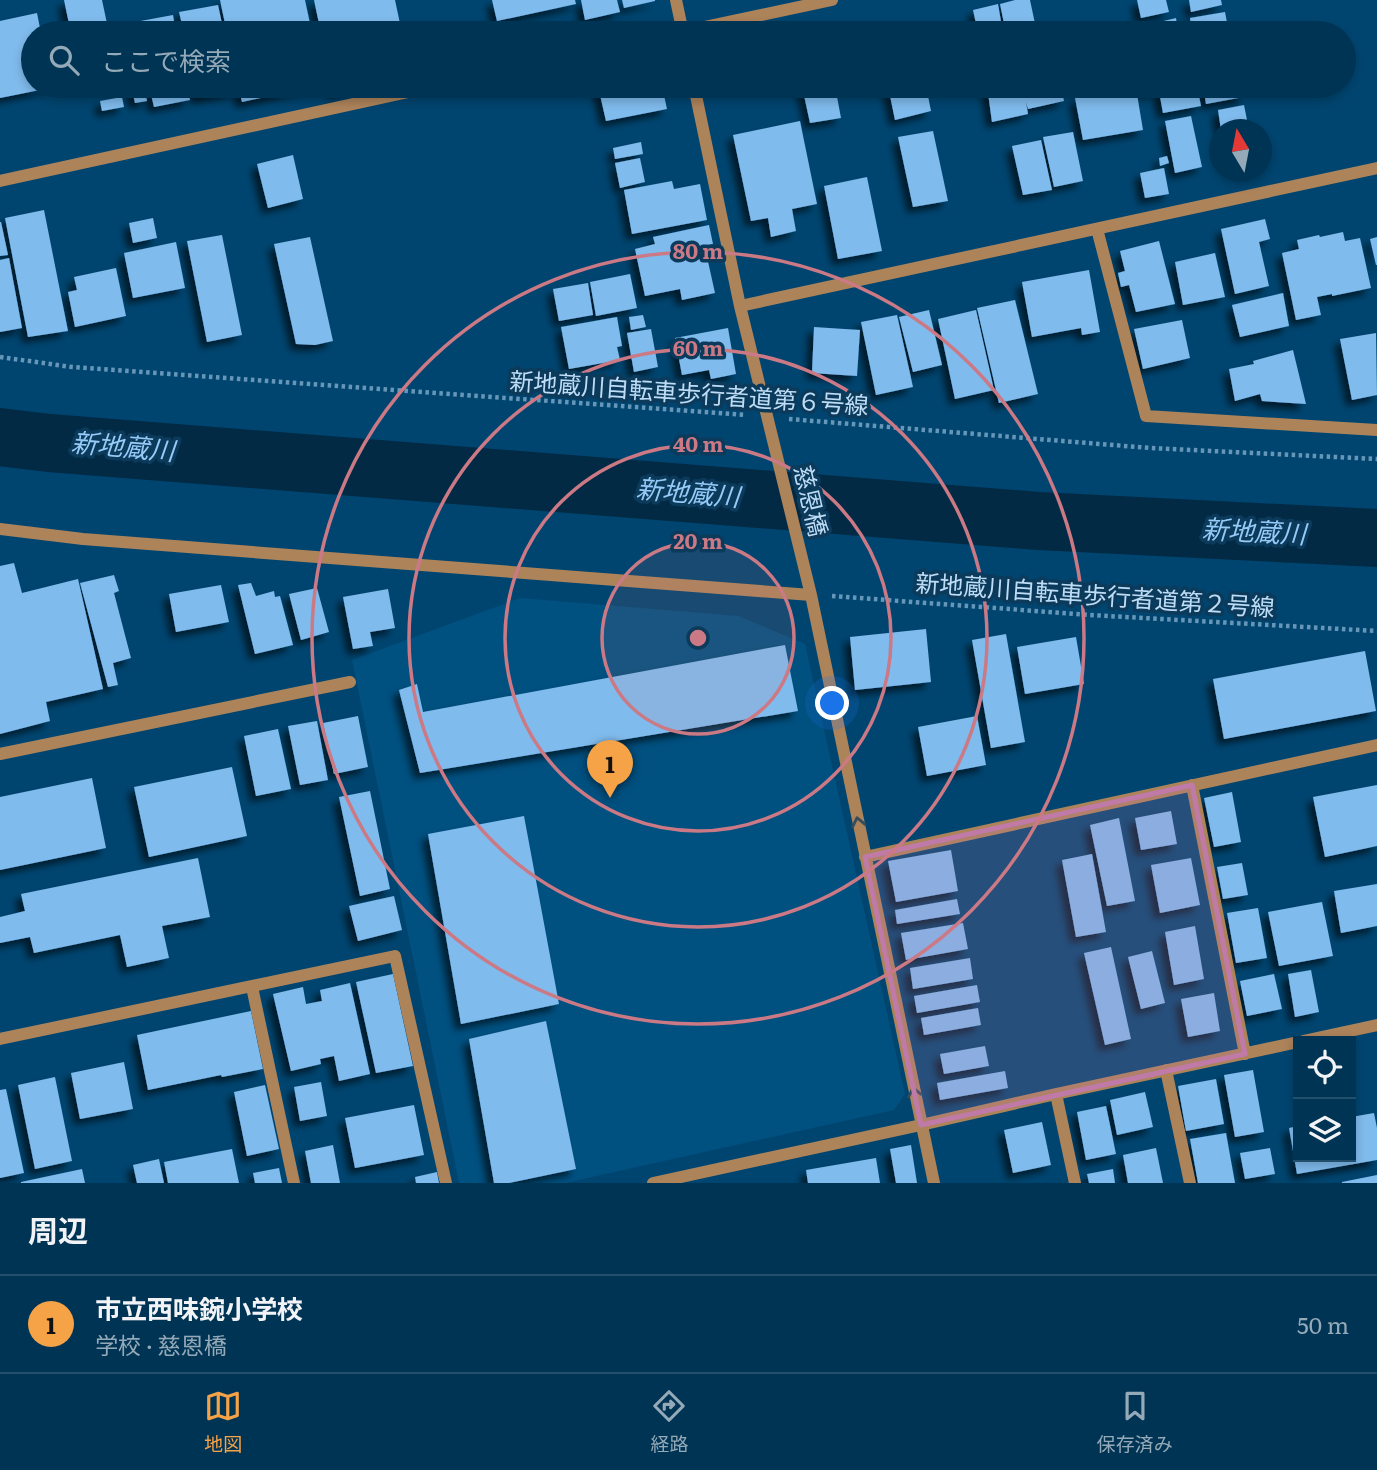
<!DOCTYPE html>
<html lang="ja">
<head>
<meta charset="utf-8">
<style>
	body { margin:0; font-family:Literata,"Noto Sans JP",serif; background:#0e3f5e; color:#f1f3f6 }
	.controls { position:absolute; right:21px; bottom:21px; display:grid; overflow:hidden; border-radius:0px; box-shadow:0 4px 10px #0003 }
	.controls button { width:63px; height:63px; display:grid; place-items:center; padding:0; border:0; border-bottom:2px solid #224f6b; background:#003454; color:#f1f3f6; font:35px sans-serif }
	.compass { position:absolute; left:1209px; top:119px; width:63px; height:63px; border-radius:50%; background:#003454; box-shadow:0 4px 10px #0003; rotate:350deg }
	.you { position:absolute; left:833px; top:704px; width:24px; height:24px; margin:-18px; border:5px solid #fff; border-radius:50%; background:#1a73e8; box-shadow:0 0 0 10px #1a73e833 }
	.badge { display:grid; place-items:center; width:46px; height:46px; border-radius:50%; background:#f6a247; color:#111; font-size:23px; font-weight:700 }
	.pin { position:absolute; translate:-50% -58px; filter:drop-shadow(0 2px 4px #0008) }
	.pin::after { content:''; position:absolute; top:37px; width:24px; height:21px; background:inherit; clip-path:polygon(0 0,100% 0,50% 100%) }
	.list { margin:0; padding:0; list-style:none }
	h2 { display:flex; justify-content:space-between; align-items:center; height:91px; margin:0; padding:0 28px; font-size:30px }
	h2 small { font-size:23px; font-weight:400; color:#95aab8 }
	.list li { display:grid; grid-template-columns:46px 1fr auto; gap:21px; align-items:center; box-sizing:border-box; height:98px; padding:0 28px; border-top:2px solid #224f6b }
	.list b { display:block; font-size:26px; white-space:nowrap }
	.list p { margin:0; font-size:23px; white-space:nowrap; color:#95aab8 }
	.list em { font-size:23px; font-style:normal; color:#95aab8 }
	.icon { flex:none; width:38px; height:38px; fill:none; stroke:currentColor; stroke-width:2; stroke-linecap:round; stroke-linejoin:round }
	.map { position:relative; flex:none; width:1377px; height:1183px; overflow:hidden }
	.search { position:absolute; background:#003454; box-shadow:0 4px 10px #0003; left:21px; right:21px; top:21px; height:77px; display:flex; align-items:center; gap:18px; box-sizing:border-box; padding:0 24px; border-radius:38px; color:#95aab8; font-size:26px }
	.sheet { height:189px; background:#003454 }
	nav { display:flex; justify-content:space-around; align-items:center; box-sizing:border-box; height:98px; border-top:2px solid #224f6b; background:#003454; font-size:19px; color:#95aab8 }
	nav a { display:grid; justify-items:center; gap:4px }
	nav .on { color:#f6a247 }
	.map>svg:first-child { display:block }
	.built { fill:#005080 }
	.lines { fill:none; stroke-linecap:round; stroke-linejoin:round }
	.river { stroke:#022a45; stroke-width:58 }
	.building { fill:#80bbed; filter:url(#shadow) }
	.path { stroke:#6797b8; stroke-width:4.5; stroke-dasharray:3.5 3.5; stroke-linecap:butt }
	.minor { stroke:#ad835a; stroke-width:12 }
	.oneway { stroke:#344c5b }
	.marked { fill:#c07aa8; fill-opacity:0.2; stroke:#c07aa8; stroke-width:5; stroke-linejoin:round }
	.ring { fill:none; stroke:#cb7984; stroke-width:3.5 }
	.labels { text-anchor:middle; stroke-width:7; stroke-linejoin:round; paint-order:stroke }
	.street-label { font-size:24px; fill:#bedcf5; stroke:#0b3a5b }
	.water-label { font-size:26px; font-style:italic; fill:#96cbf8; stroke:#0b3a5b }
	.centre { fill:#cb7984; stroke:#0b3a5b; stroke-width:3.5 }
	.ring-label { font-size:21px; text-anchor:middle; font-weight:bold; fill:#cb7984; stroke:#0b3a5b; stroke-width:7; stroke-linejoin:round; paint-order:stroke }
</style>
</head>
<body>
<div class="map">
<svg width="1377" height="1183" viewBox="0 0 1377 1183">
	<defs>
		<filter id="shadow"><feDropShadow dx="-6" dy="6" stdDeviation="3.5" flood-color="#0009"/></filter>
	</defs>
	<rect width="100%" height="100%" fill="#004570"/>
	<!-- built -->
	<path class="built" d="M520 598 738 616 805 644 905 1094 894 1110 565 1183H459L352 660Z"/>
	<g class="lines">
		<!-- river -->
		<path class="river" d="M0 437 49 443 1039 521 1377 538"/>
	</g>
	<!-- building -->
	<path class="building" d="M64 0H102L109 33H71Z
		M220 0H305L312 33H227Z
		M314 0H395L402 33H321Z
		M492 0H575L576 4 497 21Z
		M581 0H617L620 12 585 20Z
		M622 0H655V1L624 8Z
		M1015 0H1030L1037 33H1006L1000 4Z
		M1137 0H1166L1169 12 1141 18Z
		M1189 0H1221L1222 5 1191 12Z
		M998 4 1003 33H974L973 28H977L973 10Z
		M218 5 224 33H184L179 12Z
		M1225 12 1229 33H1188L1187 28 1191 27 1190 18Z
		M37 13 41 33H33V86L55 87 0 98V21Z
		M173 15 176 33H137L135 22Z
		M1176 18 1178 32 1183 30 1184 33H1144L1143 26Z
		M869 23 871 33H828V32Z
		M913 24 915 33H883L882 29Z
		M526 26 528 33H500L499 31Z
		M131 86H144L147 101 135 103Z
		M149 86H187L190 100 154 107Z
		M194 86H235L236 91 197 98Z
		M238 86H311V87L242 102Z
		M332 86H364L365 87 333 93Z
		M598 86H662L667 109 606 121Z
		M802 86H835L841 118 810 123Z
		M888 86H926L931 111 895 120Z
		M987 86H1023L1024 93 1029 92 1028 86H1061L1064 101 1028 109 1026 102 1028 114 992 122Z
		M1144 86H1152L1153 92 1146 93Z
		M1158 86H1197L1201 106 1163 113Z
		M1203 86H1242L1244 97 1206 104Z
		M1136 88 1143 130 1083 140 1075 98Z
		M122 97 124 107 102 111 100 101Z
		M1244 105 1249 130H1221L1218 110Z
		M1191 116 1202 167 1175 173 1165 121Z
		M800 121 817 204 792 209 796 231 771 237 768 218 751 221 733 135Z
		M933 131 948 201 913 207 898 137Z
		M1073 132 1083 181 1054 187 1043 137Z
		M1041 140 1052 190 1023 195 1012 146Z
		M641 142 643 154 615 159 613 148Z
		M293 155 303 199 268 208 257 164Z
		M1167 156 1169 163 1160 166 1159 158Z
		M640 158 645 182 620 188 615 163Z
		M1164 168 1169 194 1145 198 1140 173Z
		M867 177 882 251 838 259 824 186Z
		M672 181 674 189 700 184 707 220 632 234 624 190Z
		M44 210 68 331 28 337 5 218Z
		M153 218 157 238 133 243 129 223Z
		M1265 219 1270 239 1259 242 1269 286 1235 294 1221 229Z
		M0 222H1L8 255 0 256Z
		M709 225 713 244 694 247 697 260 707 257 715 293 682 300 680 289 645 296 635 249 655 244 653 237Z
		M1343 232 1345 241 1360 238 1371 288 1332 296V294L1317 297 1321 315 1296 320 1282 253 1299 249 1297 240 1319 235 1320 237Z
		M222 235 242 335 207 342 187 241Z
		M310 237 333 341 315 345 296 344 274 244Z
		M1377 237V265H1376L1370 239Z
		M1159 241 1175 304 1136 312 1129 285 1121 287 1118 273 1125 271 1120 251Z
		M176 242 185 288 133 298 124 253Z
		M1215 253 1225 297 1183 305 1175 262Z
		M9 258 22 328 0 332V260Z
		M116 268 126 316 75 327 68 292 77 290 74 277Z
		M1089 270 1100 332 1082 335 1081 328 1032 337 1022 282Z
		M630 274 637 308 596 316 590 282Z
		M588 283 593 315 559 321 553 289Z
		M1283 293 1289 326 1240 337 1232 305Z
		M1015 300 1038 394 999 403 977 308Z
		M929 310 942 365 913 372 899 317Z
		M976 310 994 390 955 399 938 319Z
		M643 315 646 327 631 330 629 317Z
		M897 315 913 387 876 395 861 322Z
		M617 317 622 346 617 347 620 360 569 369 561 327Z
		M1182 320 1190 358 1143 369 1134 329Z
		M814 327 860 330 857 376 812 373Z
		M728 328 736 374 711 379 709 370 682 375 675 338Z
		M651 329 658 367 634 372 627 333Z
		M1376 333 1377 395 1352 400 1340 339Z
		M1293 350 1306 404 1262 401 1260 394 1235 401 1229 369 1254 364 1253 361Z
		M14 563 22 593 78 579 103 689 46 702 50 721 0 734V566Z
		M114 575 119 591 114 593 131 658 113 663 118 685 108 687 80 583Z
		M251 583 256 596 274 591 275 597 280 596 293 645 255 654 238 585Z
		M221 585 229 622 176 632 169 594Z
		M317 588 329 632 301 640 289 594Z
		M388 589 395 628 370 632 373 646 353 649 343 597Z
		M926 629 931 682 855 690 850 637Z
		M1006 634 1025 742 991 748 972 640Z
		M1076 637 1084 684 1025 694 1017 647Z
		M785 645 798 711 420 773 399 690 417 684 423 712Z
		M1365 651 1376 711 1224 739 1213 679Z
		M358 716 368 767 334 774 323 723Z
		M977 716 986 765 927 776 918 727Z
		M317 721 328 780 300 785 288 726Z
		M278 729 291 789 256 796 244 736Z
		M232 767 247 836 149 857 134 787Z
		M92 778 106 848 0 870V797Z
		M1377 785V846L1325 857 1313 797Z
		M370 791 390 889 360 896 339 797Z
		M1232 792 1241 842 1214 847 1204 798Z
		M1171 811 1177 844 1141 850 1135 818Z
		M524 816 559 1004 461 1024 428 834Z
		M1119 818 1135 901 1107 906 1090 825Z
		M951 850 958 891 896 902 888 861Z
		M1092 854 1106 932 1076 937 1062 860Z
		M198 858 210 917 162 926 169 958 127 967 120 935 34 953 30 937 0 943V917L25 911 21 894Z
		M1191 858 1200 905 1160 913 1151 865Z
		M1242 863 1248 895 1223 899 1217 867Z
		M1377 884V926L1341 933 1334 891Z
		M394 896 402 930 358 941 349 906Z
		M957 899 960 914 897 924 895 910Z
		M1322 902 1333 956 1279 966 1268 912Z
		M1258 908 1267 958 1236 963 1227 913Z
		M963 923 968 949 906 960 901 933Z
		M1195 926 1204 979 1174 985 1165 932Z
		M1111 947 1131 1039 1105 1045 1084 953Z
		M1152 951 1165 1003 1141 1009 1128 957Z
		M970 958 973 979 913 989 910 968Z
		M1311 970 1319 1012 1295 1017 1288 974Z
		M393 974 413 1066 376 1073 356 982Z
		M1274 974 1282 1009 1247 1016 1240 981Z
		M350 983 370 1074 339 1081 334 1056 320 1059 321 1064 291 1071 273 994 303 987 306 1004 322 1001 320 990Z
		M977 985 980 1002 917 1013 914 996Z
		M1214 993 1220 1031 1188 1037 1181 999Z
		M978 1008 981 1025 924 1035 921 1018Z
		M251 1011 263 1069 222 1077 221 1075 148 1090 137 1035Z
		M546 1021 576 1169 509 1183H494L469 1039Z
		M985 1046 989 1066 944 1074 940 1054Z
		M124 1062 133 1109 80 1119 71 1073Z
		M1253 1070 1264 1132 1235 1137 1224 1075Z
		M1005 1071 1008 1088 940 1100 937 1083Z
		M55 1077 72 1161 35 1169 18 1085Z
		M1216 1079 1224 1124 1186 1131 1178 1086Z
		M321 1082 327 1116 300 1121 294 1087Z
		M265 1085 279 1149 247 1156 234 1092Z
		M6 1089 24 1173 0 1178V1090Z
		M1145 1092 1153 1127 1117 1135 1110 1100Z
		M414 1105 424 1155 355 1168 345 1118Z
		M1106 1106 1116 1154 1086 1160 1077 1112Z
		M1374 1113 1377 1128V1160L1297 1174 1289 1128 1298 1126V1157H1351V1117Z
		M1042 1122 1051 1165 1013 1173 1004 1130Z
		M1226 1133 1235 1183H1198L1190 1139Z
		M333 1145 340 1183H311L305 1151Z
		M911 1145 917 1183H896L890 1149Z
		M1156 1148 1163 1183H1128L1123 1155Z
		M1270 1148 1275 1174 1245 1179 1240 1153Z
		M232 1149 239 1183H168L164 1162Z
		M876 1158 880 1183H808L806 1170Z
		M159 1159 164 1183H137L133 1165Z
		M279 1168 282 1183H255L253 1173Z
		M82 1169 85 1183H21V1182Z
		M1113 1169 1115 1183H1089L1087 1174Z
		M437 1172 439 1183H416L415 1177Z
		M1377 1175V1183H1342V1182Z"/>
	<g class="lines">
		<!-- path -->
		<path class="path" d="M0 357 72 367 746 415
			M789 419 1150 448 1377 459
			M832 596 1090 615 1377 631"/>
		<!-- minor -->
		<path class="minor" d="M676 0 683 33
			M676 33 832 0
			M694 86 740 306 811 595 934 1183
			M0 181 436 86
			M1097 229 1146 416 1377 430
			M740 306 1377 168
			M0 529 83 539 811 595
			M0 754 350 682
			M1192 785 1245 1054
			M865 857 1377 745
			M252 987 294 1183
			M0 1039 395 956 446 1183
			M1303 1041 1377 1025
			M1166 1070 1190 1183
			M1056 1094 1075 1183
			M653 1183 921 1125 1056 1094 1298 1042"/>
	</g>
	<!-- one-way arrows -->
	<defs><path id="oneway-chevron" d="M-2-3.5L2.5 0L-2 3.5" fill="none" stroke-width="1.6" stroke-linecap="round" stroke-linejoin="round" transform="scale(1.75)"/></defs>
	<g class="oneway">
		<use href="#oneway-chevron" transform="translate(858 822) rotate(-102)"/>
		<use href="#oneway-chevron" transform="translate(914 1092) rotate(-102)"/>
	</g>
	<!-- marked area -->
	<path class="marked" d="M1192 785 1245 1054 921 1125 865 857Z"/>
	<!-- distance rings -->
	<circle cx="698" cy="638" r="96" fill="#cb7984" fill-opacity=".12"/>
	<g class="ring">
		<circle cx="698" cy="638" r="96"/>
		<circle cx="698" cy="638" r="193"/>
		<circle cx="698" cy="638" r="289"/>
		<circle cx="698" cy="638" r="386"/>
	</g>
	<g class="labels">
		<!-- street labels -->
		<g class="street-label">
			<text transform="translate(689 394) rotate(4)" y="8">新地蔵川自転車歩行者道第６号線</text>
			<text transform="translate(810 501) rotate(77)" y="8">慈恩橋</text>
			<text transform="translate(1095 596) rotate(4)" y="8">新地蔵川自転車歩行者道第２号線</text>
		</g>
		<!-- water labels -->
		<g class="water-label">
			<text transform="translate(123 447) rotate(5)" y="9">新地蔵川</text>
			<text transform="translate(688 493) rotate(5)" y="9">新地蔵川</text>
			<text transform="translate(1254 532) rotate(3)" y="9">新地蔵川</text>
		</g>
	</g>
	<circle cx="698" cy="638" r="10" class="centre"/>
	<g class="ring-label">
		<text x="698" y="259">80 m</text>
		<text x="698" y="356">60 m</text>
		<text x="698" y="452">40 m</text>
		<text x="698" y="549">20 m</text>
	</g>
</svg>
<div class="controls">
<button><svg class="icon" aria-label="locate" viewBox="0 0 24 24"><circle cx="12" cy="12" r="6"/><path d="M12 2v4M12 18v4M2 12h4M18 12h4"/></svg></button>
<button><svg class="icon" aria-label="layers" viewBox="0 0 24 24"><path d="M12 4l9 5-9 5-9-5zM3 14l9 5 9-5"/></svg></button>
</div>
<svg class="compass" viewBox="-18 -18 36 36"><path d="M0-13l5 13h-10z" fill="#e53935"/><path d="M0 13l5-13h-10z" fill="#95aab8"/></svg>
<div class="you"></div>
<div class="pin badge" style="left:610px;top:798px">1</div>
<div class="search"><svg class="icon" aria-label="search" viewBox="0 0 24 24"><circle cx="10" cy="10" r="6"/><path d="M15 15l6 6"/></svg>ここで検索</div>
</div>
<section class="sheet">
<h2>周辺<small></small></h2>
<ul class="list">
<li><span class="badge">1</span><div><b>市立西味鋺小学校</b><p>学校 · 慈恩橋</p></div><em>50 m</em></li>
</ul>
</section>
<nav>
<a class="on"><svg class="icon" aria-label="map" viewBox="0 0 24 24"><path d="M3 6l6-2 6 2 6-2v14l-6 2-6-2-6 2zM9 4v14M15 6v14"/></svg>地図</a>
<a><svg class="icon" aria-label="directions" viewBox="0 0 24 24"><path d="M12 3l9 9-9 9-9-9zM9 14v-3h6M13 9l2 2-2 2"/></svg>経路</a>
<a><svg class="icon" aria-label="saved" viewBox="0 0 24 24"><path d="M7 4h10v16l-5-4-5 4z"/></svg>保存済み</a>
</nav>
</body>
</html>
